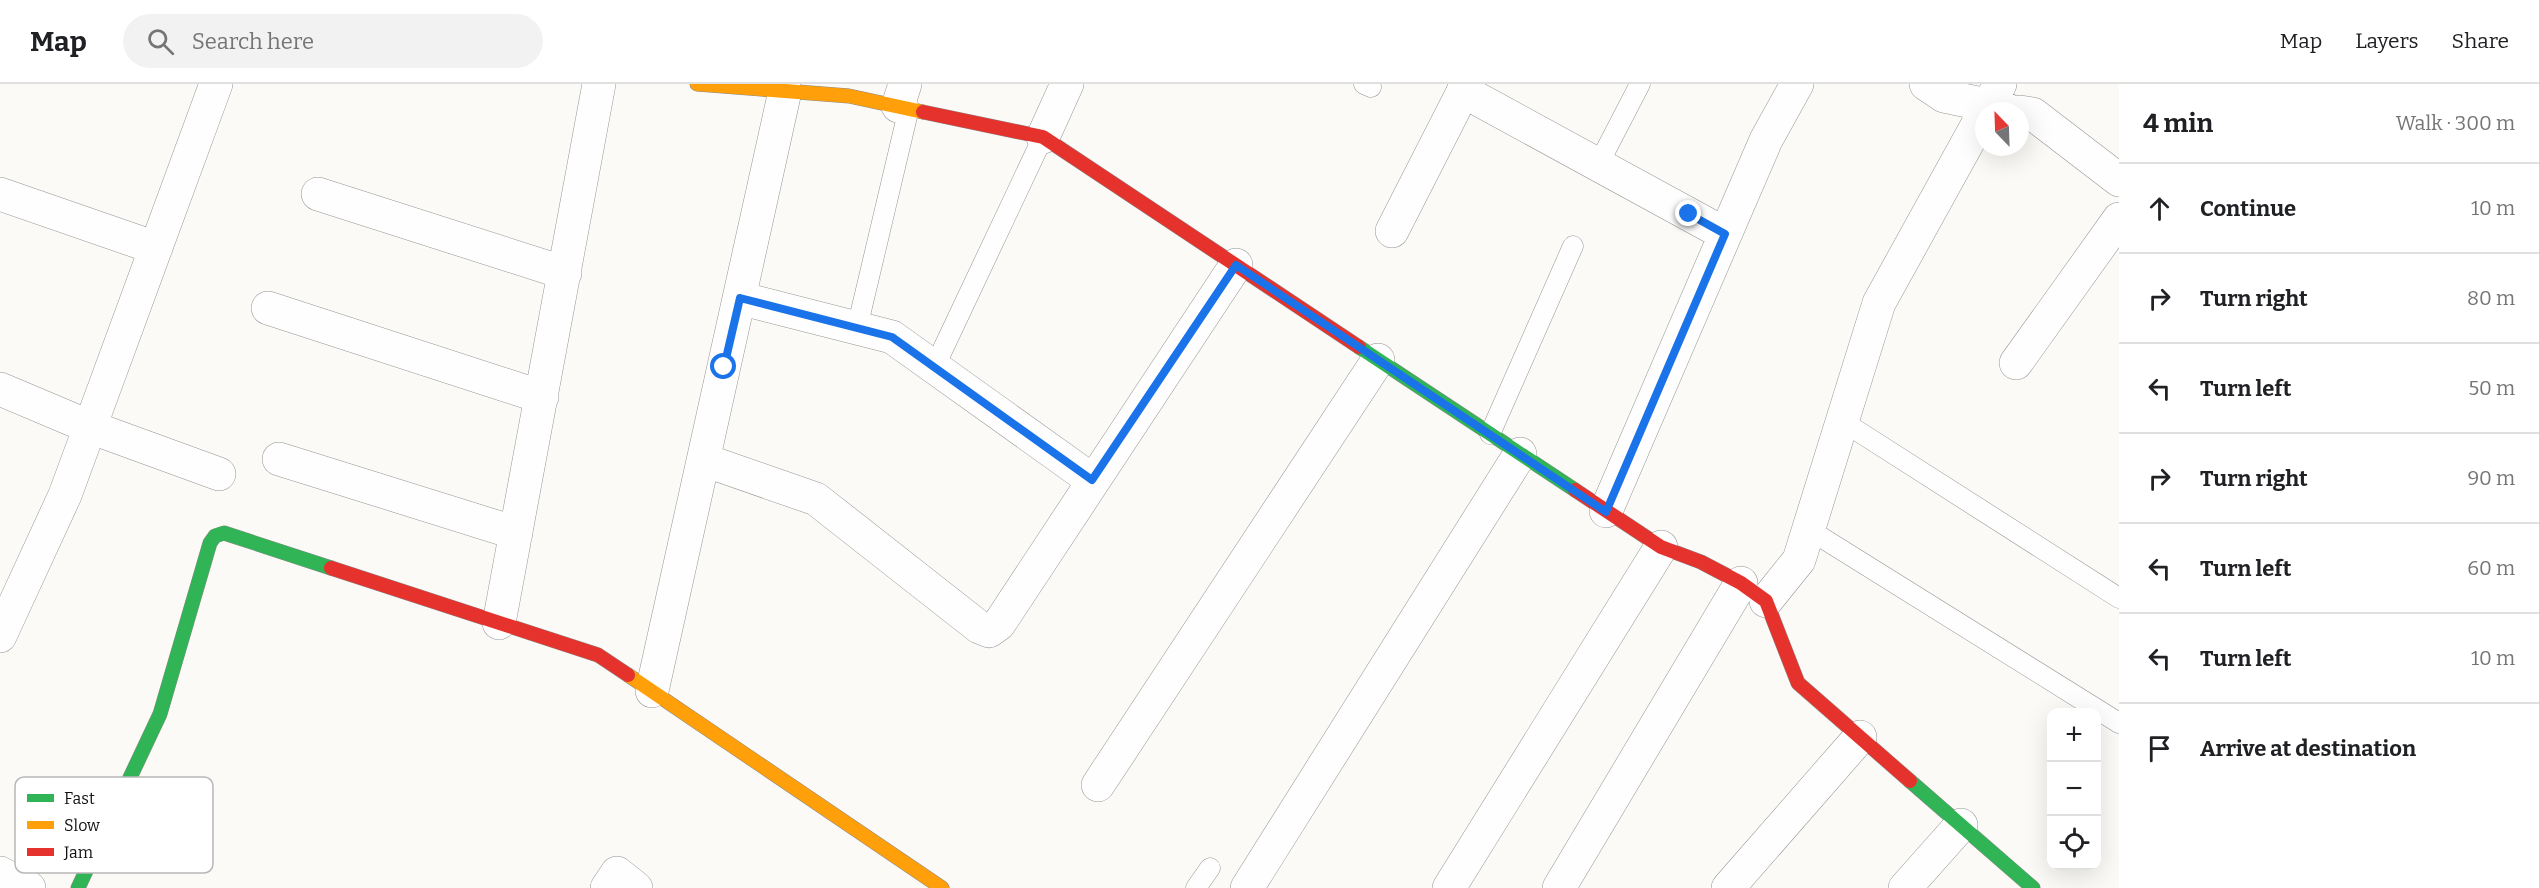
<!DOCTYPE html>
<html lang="en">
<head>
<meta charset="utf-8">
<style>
	body { margin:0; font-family:Bitter,serif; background:#f2f2f2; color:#202124 }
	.controls { position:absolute; right:18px; bottom:18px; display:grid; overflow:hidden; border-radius:12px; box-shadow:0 6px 24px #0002 }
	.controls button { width:54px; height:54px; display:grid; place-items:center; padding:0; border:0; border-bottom:2px solid #e0e0e0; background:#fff; color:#202124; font:30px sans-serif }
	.compass { position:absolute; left:1975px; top:18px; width:54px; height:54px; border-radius:50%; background:#fff; box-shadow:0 6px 24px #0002; rotate:337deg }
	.stop { position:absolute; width:18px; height:18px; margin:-14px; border:4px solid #1a73e8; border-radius:50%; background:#fff }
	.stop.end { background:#1a73e8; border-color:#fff; box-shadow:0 2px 6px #0008 }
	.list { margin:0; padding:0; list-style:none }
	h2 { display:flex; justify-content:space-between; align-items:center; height:78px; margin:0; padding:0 24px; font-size:26px }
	h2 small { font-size:20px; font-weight:400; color:#757577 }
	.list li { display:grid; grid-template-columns:39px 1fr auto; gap:18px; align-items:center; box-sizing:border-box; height:90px; padding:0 24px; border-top:2px solid #e0e0e0 }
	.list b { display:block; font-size:22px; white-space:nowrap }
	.list em { font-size:20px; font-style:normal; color:#757577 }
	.icon { flex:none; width:33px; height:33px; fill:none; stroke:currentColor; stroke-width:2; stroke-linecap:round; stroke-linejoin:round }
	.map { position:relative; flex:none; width:2119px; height:804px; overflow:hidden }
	header { display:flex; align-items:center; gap:36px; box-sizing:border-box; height:84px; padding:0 30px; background:#fff; border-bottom:2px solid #e0e0e0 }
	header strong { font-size:28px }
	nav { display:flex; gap:33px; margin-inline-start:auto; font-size:21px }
	.search { width:420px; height:54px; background:#f2f2f2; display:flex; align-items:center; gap:15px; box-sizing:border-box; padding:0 21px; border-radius:33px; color:#757577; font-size:22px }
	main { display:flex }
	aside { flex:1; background:#fff }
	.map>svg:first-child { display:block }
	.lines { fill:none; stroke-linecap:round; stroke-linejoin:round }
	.lane-casing { stroke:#969594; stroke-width:21 }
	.street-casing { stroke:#969594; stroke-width:34 }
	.fast-casing { stroke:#8d8c8b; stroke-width:15 }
	.slow-casing { stroke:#8d8c8b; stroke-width:15 }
	.jam-casing { stroke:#8d8c8b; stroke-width:15 }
	.lane { stroke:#fffefe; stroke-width:20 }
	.street { stroke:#fffefe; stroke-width:33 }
	.fast { stroke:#30b455; stroke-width:14 }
	.slow { stroke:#ff9f0a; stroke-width:14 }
	.jam { stroke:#e5322d; stroke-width:14 }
	.route { stroke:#1a73e8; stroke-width:8 }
	.key { fill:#fff; stroke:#b7b7b7; stroke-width:1.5 }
	.key-label { font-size:16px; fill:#101010 }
</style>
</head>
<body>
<header>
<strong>Map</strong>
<div class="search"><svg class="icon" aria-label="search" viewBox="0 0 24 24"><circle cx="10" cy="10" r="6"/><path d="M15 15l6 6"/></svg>Search here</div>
<nav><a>Map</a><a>Layers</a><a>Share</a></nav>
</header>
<main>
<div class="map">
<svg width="2119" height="804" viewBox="0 0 2119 804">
	<rect width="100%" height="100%" fill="#fcfaf7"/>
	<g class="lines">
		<!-- lane casing -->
		<g class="lane-casing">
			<path id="lane" d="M1364 0 1371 3
				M1598 81 1640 0
				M857 244 909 24
				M934 284 1043 53
				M1842 337 2119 514
				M1490 350 1573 162
				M1808 445 2119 639
				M1196 804 1210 784"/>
		</g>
		<!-- street casing -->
		<g class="street-casing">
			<path id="street" d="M1926 0 1944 12 2006 25
				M1463 7 1725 150
				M898 22 905 0
				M2020 28 2033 30 2119 96
				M1043 53 1067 0
				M0 110 156 164
				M318 110 565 189
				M1392 147 1467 0
				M739 214 892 253 1092 396
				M268 224 542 313
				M2016 279 2119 135
				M0 305 90 343 219 390
				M279 375 516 449
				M704 376 816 415 979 543 989 547 999 540 1236 181
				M1606 427 1766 56 1797 0
				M1766 517 1799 476 1879 219 2000 0
				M499 539 599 0
				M0 552 65 411 216 0
				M652 607 785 7
				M1098 701 1378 276
				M0 789 29 804
				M607 804 617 789 636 804
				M1247 804 1520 370
				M1449 804 1661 463
				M1559 804 1741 499
				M1728 804 1860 653
				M1905 804 1961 741"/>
		</g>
		<!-- fast casing -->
		<g class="fast-casing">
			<path id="fast" d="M1359 263 1575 406
				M1910 697 2033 804
				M78 804 160 630 210 459 215 452 224 449 331 484"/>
		</g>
		<!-- slow casing -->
		<g class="slow-casing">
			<path id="slow" d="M697 0 849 12 923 28
				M628 591 942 804"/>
		</g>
		<!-- jam casing -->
		<g class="jam-casing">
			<path id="jam" d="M923 28 1043 53 1359 263
				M1575 406 1661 463 1701 478 1741 499 1766 517 1798 599 1910 697
				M331 484 598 571 628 591"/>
		</g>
		<!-- lane -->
		<use href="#lane" class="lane"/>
		<!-- street -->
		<use href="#street" class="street"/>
		<!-- fast -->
		<use href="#fast" class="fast"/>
		<!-- slow -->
		<use href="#slow" class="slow"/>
		<!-- jam -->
		<use href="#jam" class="jam"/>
	</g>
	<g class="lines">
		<!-- route -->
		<path class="route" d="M724 283 740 214 892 253 1092 396 1236 181 1606 428 1725 150 1689 130"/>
	</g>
	<!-- legend -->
	<rect x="15" y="693" width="198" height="96" rx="9" class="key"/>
	<rect x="27" y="710" width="27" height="8" fill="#30b455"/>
	<rect x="27" y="737" width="27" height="8" fill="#ff9f0a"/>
	<rect x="27" y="764" width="27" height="8" fill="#e5322d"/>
	<g class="key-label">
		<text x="64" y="720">Fast</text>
		<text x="64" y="747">Slow</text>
		<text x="64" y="774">Jam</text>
	</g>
</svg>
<div class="controls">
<button>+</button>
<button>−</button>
<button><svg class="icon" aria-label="locate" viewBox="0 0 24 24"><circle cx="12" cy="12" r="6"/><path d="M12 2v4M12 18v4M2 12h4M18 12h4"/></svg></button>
</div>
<svg class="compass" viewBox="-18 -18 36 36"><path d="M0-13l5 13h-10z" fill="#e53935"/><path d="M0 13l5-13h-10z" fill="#757577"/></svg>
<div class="stop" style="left:724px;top:283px"></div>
<div class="stop end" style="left:1689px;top:130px"></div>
</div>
<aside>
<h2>4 min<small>Walk · 300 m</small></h2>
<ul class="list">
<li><svg class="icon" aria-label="ahead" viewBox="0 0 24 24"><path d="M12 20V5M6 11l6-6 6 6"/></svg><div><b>Continue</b></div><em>10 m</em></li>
<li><svg class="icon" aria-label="right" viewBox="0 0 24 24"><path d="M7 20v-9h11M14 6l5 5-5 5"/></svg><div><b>Turn right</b></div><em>80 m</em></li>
<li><svg class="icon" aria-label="left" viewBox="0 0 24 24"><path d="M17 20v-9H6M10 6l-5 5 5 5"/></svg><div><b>Turn left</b></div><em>50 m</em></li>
<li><svg class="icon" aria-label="right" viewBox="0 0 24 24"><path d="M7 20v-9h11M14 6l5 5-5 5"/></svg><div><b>Turn right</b></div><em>90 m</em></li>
<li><svg class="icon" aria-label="left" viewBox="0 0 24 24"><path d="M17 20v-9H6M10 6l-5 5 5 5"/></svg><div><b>Turn left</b></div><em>60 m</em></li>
<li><svg class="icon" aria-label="left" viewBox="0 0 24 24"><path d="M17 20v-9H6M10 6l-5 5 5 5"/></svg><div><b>Turn left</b></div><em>10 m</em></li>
<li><svg class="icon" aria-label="arrive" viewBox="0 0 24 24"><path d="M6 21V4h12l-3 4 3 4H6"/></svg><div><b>Arrive at destination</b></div></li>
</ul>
</aside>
</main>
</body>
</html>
